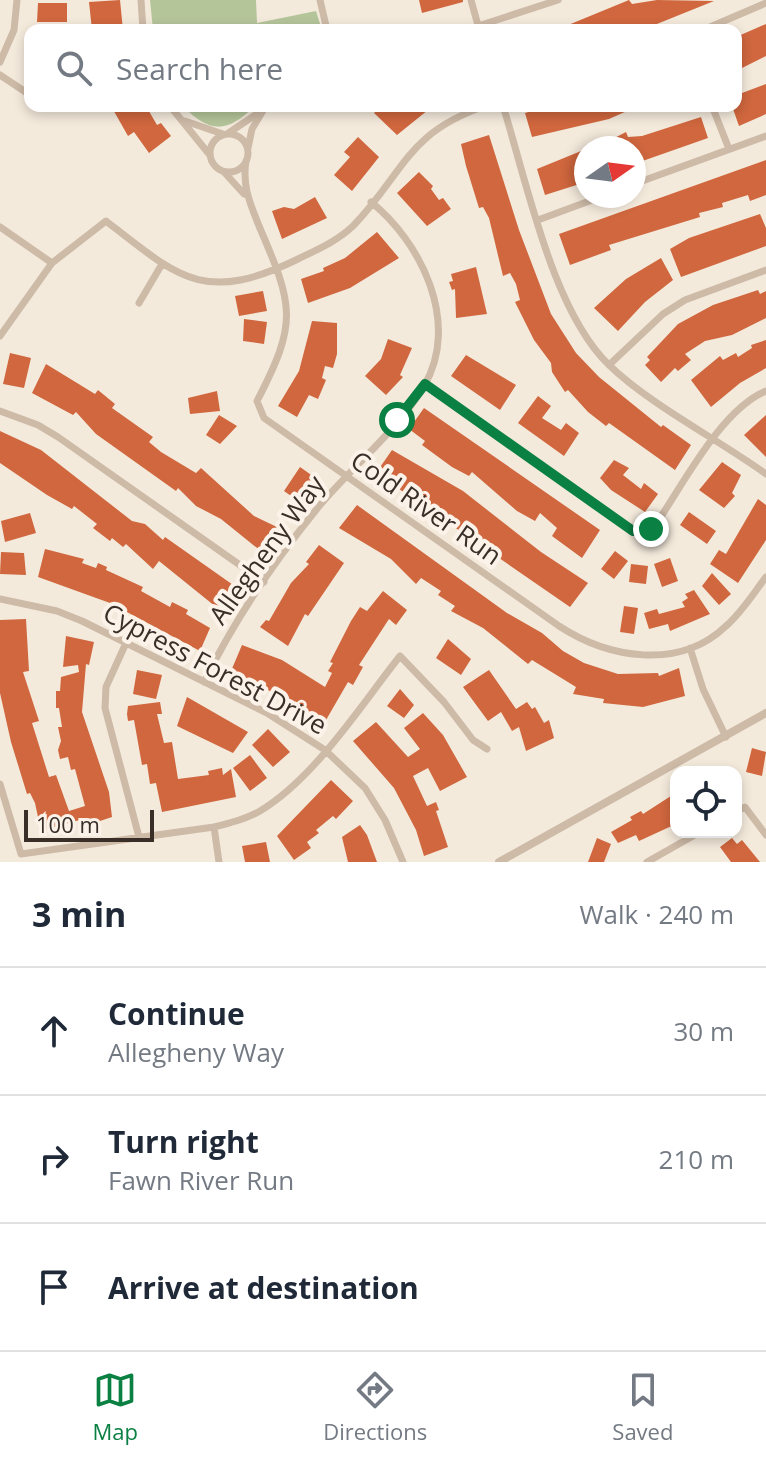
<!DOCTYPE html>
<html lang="en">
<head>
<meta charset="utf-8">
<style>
	body { margin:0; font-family:"Open Sans",sans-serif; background:#f2f2f3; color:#1f2937 }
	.controls { position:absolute; right:24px; bottom:24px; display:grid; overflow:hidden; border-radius:16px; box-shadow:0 4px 12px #0003 }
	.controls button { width:72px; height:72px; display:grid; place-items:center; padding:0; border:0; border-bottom:2px solid #e0e1e3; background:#fff; color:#1f2937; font:40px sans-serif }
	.compass { position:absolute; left:574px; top:136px; width:72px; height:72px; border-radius:50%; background:#fff; box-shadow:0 4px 12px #0003; rotate:76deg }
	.scale { position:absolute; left:24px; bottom:20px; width:130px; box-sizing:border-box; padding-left:8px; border:4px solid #392e28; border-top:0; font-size:22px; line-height:28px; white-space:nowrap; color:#392e28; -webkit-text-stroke:6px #fbf3e9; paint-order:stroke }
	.stop { position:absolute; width:24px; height:24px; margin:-18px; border:6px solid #0b8043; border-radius:50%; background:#fff }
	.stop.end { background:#0b8043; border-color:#fff; box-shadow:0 2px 8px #0008 }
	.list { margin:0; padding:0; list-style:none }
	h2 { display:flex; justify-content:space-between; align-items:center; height:104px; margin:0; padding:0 32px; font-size:34px }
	h2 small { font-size:26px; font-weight:400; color:#747a83 }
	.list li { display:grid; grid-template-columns:52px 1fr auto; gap:24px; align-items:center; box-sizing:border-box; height:128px; padding:0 32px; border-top:2px solid #e0e1e3 }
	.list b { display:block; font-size:30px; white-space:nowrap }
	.list p { margin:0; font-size:26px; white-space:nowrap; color:#747a83 }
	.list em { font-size:26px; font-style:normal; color:#747a83 }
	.icon { flex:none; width:44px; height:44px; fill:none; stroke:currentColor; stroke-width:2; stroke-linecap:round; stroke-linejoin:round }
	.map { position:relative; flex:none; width:766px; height:862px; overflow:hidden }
	.search { position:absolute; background:#fff; box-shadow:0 4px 12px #0003; left:24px; right:24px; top:24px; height:88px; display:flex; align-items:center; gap:20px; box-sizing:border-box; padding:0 28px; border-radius:16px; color:#747a83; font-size:30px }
	.sheet { height:488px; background:#fff }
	nav { display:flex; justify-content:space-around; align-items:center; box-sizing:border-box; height:112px; border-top:2px solid #e0e1e3; background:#fff; font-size:22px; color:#747a83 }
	nav a { display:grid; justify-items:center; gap:4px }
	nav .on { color:#0b8043 }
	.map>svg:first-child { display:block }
	.green { fill:#b5c59a }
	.building { fill:#d0673e }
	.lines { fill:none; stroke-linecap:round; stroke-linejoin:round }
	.minor { stroke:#cdbaa7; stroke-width:7 }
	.tertiary { stroke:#cdbaa7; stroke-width:8 }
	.route { stroke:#0b8043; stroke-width:10 }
	.labels { text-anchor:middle; stroke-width:8; stroke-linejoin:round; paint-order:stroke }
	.street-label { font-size:26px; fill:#392e28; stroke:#fbf3e9 }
</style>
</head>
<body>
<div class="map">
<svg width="766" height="862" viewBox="0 0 766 862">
	<rect width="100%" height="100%" fill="#f4eadc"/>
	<!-- green -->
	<path class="green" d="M150 0H256L257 23 316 11 322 30H153Z
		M183 106H255C228 132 211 135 183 106Z"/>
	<!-- building -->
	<path class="building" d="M120 0 123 30H92L89 2Z
		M419 0H463V2L422 13Z
		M629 0 632 4 657 0 714 1 642 30H556Z
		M38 3H67V22H37Z
		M766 24V56L736 71V37Z
		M736 80 742 93 766 84V114L739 126 732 106H736Z
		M111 106H146L157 125 161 123 171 136 149 153 134 132 128 136Z
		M381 106H433L397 135 374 113Z
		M549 106H636V107L609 119 532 137 525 113Z
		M701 117 708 138 634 164V148H595L626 132 628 137 642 136Z
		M489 135 519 230 551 314 576 353 599 377 661 427 663 425 691 445 675 470 609 423 606 426 588 412 568 390 565 392 552 372 551 363 534 340 515 302 520 300 516 284 510 273 503 276 489 218 483 207 479 208 466 166 461 144Z
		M358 137 379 157 352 191 334 175 350 157 344 152Z
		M586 149V182L545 195 537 169Z
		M766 160V195L750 201 748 195 722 203 723 207 699 213 700 217 609 245 611 250 570 265 559 234Z
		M419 172 433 186 431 189 439 200 443 198 451 209 427 226 397 193Z
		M315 197 327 218 282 239 272 211 284 207 294 209Z
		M760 214 766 228V246L681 277 670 249 689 238Z
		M377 232 399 258 350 288 308 303 301 279 324 271 323 268 345 258Z
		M661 258 673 280 645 302 618 331 594 308 626 279Z
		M476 267 487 314 456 318 455 289 452 290 449 282 453 281 451 274Z
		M758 290 760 294 766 291V318L732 335 705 341 685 354 691 360 678 371 675 368 661 382 645 365 650 360 647 357 678 324 713 305Z
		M263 291 267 311 239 316 235 296Z
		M244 319 267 322 264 344 243 341Z
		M312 321 337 323V354L333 368 325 366 322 378 326 380 318 399 309 395 297 417 278 406 299 371Z
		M388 339 412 348 400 375 403 377 386 395 365 376 381 359Z
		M766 340V368L740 383 711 407 691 380 720 356 723 360 736 353 738 357 752 348 751 345Z
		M10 353 31 358 24 388 3 384Z
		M466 355 516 385 500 410 451 376Z
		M46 364 95 394 98 390 115 404 112 408 153 437 149 442 161 452 196 473 201 468 254 516 279 528 262 552 221 519 196 506 178 488 176 491 96 434 76 412 73 415 32 393Z
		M217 391 220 411 190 414 188 398Z
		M538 396 551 406 542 418 561 430 566 423 579 433 564 456 518 423Z
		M424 408 600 530 582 558 552 536 557 528 540 513 535 521 517 511 472 472 469 476 452 467 422 445 425 441 409 429Z
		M219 415 237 426 220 444 206 435Z
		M766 415V457L744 435Z
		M0 431 41 450 132 521 145 524 163 540 165 537 236 587 221 611 159 561 153 569 126 544 123 547 112 538 110 541 93 528 97 524 74 506 72 509 47 495 0 463Z
		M392 450 463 491 541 552 588 583 570 607 376 473Z
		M614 460 629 468 623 475 641 489 644 483 658 494 645 512 611 490 600 478Z
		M722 462 741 475 732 493 735 496 724 508 699 490Z
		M300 467 317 479 301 503 284 491Z
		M758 499 766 505V540L738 583 710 564 719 550 726 554Z
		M357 505 507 613 542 633 563 651 584 663 618 674 658 673 659 676 679 668 685 696 643 707 603 703 604 699 573 694 576 687 532 660 528 664 483 628 451 611 455 606 438 595 441 591 421 578 416 584 391 559 339 528Z
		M689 512 716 531 707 544 680 525Z
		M30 513 36 533 5 542 1 521Z
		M319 545 344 563 308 616 305 614 288 646 260 627 266 620 269 621 291 583 309 564 306 562Z
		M45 549 84 559 82 563 96 568 98 563 107 567 106 570 143 587 141 591 170 607 172 602 188 610 186 614 210 628 200 651 110 603 38 577Z
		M615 551 628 561 614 579 601 569Z
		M1 552 24 553 26 575 0 574Z
		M670 558 678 581 662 587 654 564Z
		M631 564 648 566 646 584 629 582Z
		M712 573 731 594 719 605 702 586Z
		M694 590 710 614 670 631 668 624 649 629 644 613 657 609 659 614 685 607 682 602 688 598 685 594Z
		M383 591 407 610 396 625 389 619 359 665 363 667 353 685 348 682 326 720 231 671 242 645 282 660 325 687 332 673 328 671 333 663 330 662 351 621 360 607 367 611Z
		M624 606 638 608 634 634 620 632Z
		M26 619 29 671 23 672 39 721 32 723 49 777 56 775 69 811 85 806 75 769 71 770 68 757 60 759 58 750 61 741 58 727H62L59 708H56V691H60L61 677 79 672 78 665 63 667 66 636 94 642 89 665 86 664 82 712 109 792 112 817 85 826 83 819 41 831 35 803 30 793 27 794 11 742 0 693V620Z
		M448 639 471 659 461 675 436 658Z
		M137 670 162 675 156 699 133 694Z
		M489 670 516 709 527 702 532 709 535 707 544 723 549 720 554 738 526 751 519 727 512 731 501 712 488 721 463 687Z
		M400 689 414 705 404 718 387 706Z
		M187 697 248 732 233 753 177 726Z
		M160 702 162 714H157L164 743 172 742 178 779 209 775 208 771 222 768 223 775 231 769 236 797 162 812 156 783 150 784 147 764 142 765 134 720 128 721 127 714 128 706Z
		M423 713 443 735 467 777 440 791 428 768 413 776 427 806 436 802 439 810 436 811 448 847 424 856 416 830 394 788 353 741 376 722 408 757 420 749 404 728Z
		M268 729 290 752 273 767 252 745Z
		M752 748 766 752 762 776 746 772Z
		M250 755 267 778 250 791 233 768Z
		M331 780 353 801 336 819 333 816 316 830 319 833 307 842 311 848 294 860 277 836Z
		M674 794 676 824 639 841 636 835 618 843 611 832 632 820 630 817 641 811 643 814Z
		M360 825 367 835 377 862H348L342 837Z
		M597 838 611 844 609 849 604 862H588Z
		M732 838 737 844 742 840 760 862H731L720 847Z
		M266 842 270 862H245L242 846Z"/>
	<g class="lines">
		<!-- minor -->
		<path class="minor" d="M141 0 143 30
			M320 0 327 30
			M471 0 479 29
			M466 30 558 0
			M703 30 766 3
			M0 62 14 30 17 0
			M0 75 27 93
			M170 106 209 154
			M503 106C527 182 552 310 609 365 649 404 719 440 766 474
			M712 106 729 149
			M185 121 223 134
			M210 153a19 19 0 1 1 38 0a19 19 0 1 1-38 0Z
			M227 134 264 109 252 129 248 148
			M246 161C242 186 250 203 259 226 294 307 298 322 257 401L264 418 559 626C608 658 679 671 726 626 742 612 753 594 766 577
			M224 172 244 194
			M634 184 766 136
			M538 220 603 196
			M0 227 52 263
			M139 303 162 264
			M0 336 52 263 106 221C179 278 204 304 296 260 316 250 336 242 353 226 405 172 406 133 485 106
			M609 365 663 314 685 300 766 270
			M425 384 628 528 641 533 654 527C682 487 720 410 766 391
			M0 411 38 425 58 437 264 582
			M0 599 57 611 82 621 267 713 325 750 365 788 385 820 403 862
			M126 643 106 687 105 708 139 837
			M690 648 703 689 726 737
			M204 682C234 621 273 563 316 510 350 468 397 432 424 386 461 323 421 242 371 202
			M0 784 21 854 214 827C230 823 246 819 260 811 315 778 361 705 400 656L444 702 473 740 487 749
			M736 812 745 807 766 835
			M214 827 219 862
			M647 862 700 832"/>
		<!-- tertiary -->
		<path class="tertiary" d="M499 862 766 713"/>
	</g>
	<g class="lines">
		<!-- route -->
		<path class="route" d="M397 420 425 384 633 531 651 529"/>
	</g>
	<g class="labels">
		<!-- street labels -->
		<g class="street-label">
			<text transform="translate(426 508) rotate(35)" y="9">Cold River Run</text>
			<text transform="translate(267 550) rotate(-54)" y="9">Allegheny Way</text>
			<text transform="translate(215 669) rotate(28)" y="9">Cypress Forest Drive</text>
		</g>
	</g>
</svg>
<div class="controls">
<button><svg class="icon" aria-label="locate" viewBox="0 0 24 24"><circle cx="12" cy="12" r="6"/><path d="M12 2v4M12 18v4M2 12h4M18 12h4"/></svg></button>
</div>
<svg class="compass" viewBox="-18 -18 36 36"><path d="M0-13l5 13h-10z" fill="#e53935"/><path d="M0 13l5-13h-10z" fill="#747a83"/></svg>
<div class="scale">100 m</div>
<div class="stop" style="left:397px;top:420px"></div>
<div class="stop end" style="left:651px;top:529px"></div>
<div class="search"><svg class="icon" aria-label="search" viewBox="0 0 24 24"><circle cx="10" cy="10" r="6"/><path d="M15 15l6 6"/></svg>Search here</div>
</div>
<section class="sheet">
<h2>3 min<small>Walk · 240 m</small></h2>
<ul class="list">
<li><svg class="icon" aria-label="ahead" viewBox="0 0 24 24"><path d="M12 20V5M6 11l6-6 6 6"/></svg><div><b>Continue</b><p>Allegheny Way</p></div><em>30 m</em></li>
<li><svg class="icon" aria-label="right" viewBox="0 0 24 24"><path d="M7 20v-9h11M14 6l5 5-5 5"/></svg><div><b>Turn right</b><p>Fawn River Run</p></div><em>210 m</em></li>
<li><svg class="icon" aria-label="arrive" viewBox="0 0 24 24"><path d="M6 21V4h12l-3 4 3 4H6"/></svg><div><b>Arrive at destination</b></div></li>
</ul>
</section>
<nav>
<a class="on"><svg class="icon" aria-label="map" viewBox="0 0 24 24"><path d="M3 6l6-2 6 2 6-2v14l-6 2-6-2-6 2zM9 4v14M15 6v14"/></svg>Map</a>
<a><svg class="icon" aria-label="directions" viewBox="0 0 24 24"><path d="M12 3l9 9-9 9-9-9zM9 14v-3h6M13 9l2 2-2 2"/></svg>Directions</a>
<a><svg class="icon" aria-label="saved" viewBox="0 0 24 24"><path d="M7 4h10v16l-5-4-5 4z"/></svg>Saved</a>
</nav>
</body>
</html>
